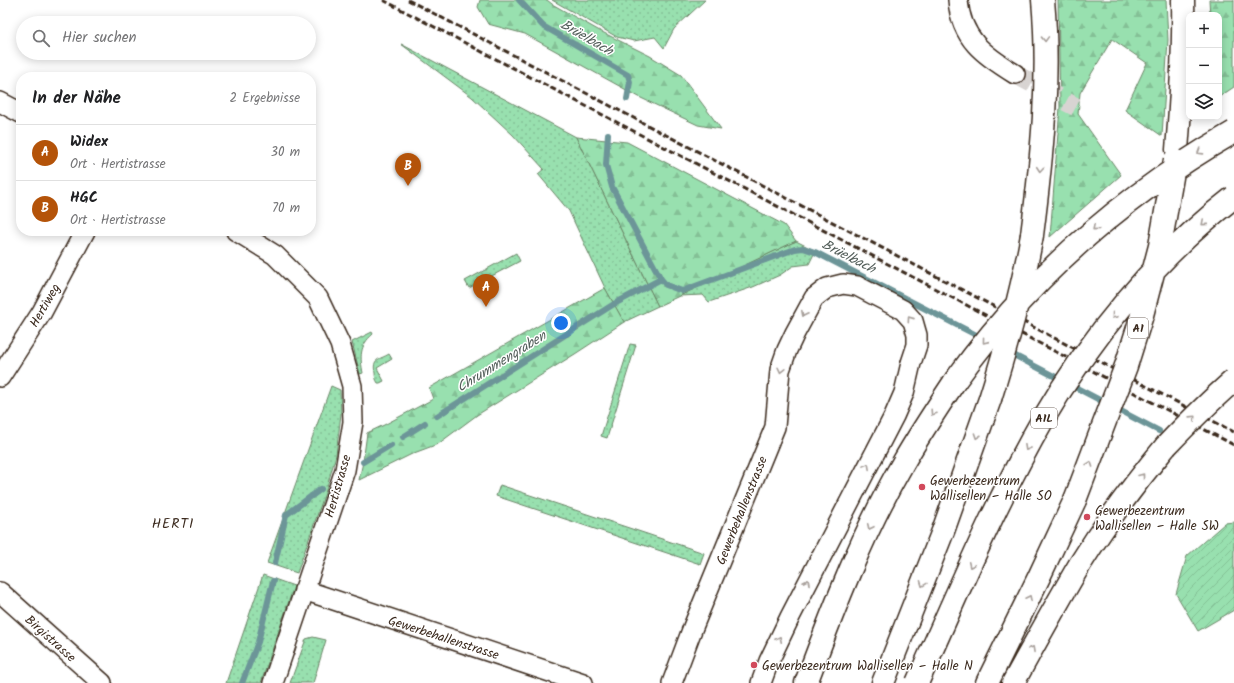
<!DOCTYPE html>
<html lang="de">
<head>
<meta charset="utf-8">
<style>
	body { margin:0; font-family:Kalam,sans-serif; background:#f6f6f6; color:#202124 }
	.controls { position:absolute; right:12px; top:12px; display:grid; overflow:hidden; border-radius:8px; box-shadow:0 2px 10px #0003 }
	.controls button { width:36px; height:36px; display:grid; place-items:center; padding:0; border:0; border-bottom:1px solid #e0e0e0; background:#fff; color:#202124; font:20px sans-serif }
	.you { position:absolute; left:561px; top:323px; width:14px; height:14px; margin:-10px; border:3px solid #fff; border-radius:50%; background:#1a73e8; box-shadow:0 0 0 6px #1a73e833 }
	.badge { display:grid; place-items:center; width:26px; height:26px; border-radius:50%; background:#b45309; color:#fff; font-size:13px; font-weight:700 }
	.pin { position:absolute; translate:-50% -33px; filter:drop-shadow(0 1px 2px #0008) }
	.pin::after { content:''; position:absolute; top:21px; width:14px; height:12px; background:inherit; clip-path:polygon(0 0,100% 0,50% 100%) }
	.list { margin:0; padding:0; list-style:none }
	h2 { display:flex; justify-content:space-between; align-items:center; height:52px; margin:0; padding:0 16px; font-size:17px }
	h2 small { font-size:13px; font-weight:400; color:#757577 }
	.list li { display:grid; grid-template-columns:26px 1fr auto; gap:12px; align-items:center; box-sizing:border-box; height:56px; padding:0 16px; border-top:1px solid #e0e0e0 }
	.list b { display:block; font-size:15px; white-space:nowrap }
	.list p { margin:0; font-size:13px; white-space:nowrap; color:#757577 }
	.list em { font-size:13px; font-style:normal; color:#757577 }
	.icon { flex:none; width:22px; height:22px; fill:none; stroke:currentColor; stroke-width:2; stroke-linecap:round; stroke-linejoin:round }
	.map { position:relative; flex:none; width:1234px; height:683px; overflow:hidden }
	.search { position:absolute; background:#fff; box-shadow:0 2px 10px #0003; left:16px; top:16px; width:300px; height:44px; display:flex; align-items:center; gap:10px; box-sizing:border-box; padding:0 14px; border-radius:22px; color:#757577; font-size:15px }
	.panel { position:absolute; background:#fff; box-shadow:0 2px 10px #0003; left:16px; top:72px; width:300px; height:164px; border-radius:16px }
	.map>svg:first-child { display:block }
	.grass { fill:url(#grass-dots); stroke:#6a8566 }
	.forest { fill:url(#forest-firs); stroke:#6a8566 }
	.garden { fill:url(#garden-furrows); stroke:#6a8566 }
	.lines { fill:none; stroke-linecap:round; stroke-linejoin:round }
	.stream { stroke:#6c9598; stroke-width:6 }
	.street-tunnel { stroke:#d8d4d2; stroke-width:19; stroke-dasharray:19 10; stroke-linecap:butt }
	.street-casing { stroke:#3b2a1e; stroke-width:22 }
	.highway-casing { stroke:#3b2a1e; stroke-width:25 }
	.street { stroke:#fff; stroke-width:19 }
	.highway { stroke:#fff; stroke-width:22 }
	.rail { stroke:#3b2a1e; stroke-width:3; stroke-dasharray:6 3; stroke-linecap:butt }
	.highway-bridge-casing { stroke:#3b2a1e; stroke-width:25; stroke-linecap:butt }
	.highway-bridge { stroke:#fff; stroke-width:22 }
	.oneway { stroke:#a79f9a }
	.poi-dot { fill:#d1495b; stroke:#fff; stroke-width:1.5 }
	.labels { text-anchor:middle; stroke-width:3; stroke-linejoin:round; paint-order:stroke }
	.shield { fill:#fff; stroke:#766a62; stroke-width:1 }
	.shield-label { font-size:12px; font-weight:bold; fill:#3b2a1e }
	.street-label { font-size:13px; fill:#3b2a1e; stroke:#fff }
	.poi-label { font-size:13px; fill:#3b2a1e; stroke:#fff; text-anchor:start }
	.water-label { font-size:14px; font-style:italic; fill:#545f5b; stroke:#fff }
	.neighbourhood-label { font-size:14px; letter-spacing:1px; fill:#3b2a1e; stroke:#fff }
</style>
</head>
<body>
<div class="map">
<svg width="1234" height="683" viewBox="0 0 1234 683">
	<defs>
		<pattern id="grass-dots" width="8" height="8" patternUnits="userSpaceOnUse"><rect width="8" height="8" fill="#98e0af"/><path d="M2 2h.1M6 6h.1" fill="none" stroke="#84c096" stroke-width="1.8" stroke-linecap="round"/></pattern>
		<pattern id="forest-firs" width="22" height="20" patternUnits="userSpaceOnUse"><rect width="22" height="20" fill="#98e0af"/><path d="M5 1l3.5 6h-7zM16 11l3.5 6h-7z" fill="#84c096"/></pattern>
		<pattern id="garden-furrows" width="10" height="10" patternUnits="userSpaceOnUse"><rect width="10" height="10" fill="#98e0af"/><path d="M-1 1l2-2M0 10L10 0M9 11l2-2" fill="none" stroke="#84c096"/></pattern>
	</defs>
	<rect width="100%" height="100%" fill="#fff"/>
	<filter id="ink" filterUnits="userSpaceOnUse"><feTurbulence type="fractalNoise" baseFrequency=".025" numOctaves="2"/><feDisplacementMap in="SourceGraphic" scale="8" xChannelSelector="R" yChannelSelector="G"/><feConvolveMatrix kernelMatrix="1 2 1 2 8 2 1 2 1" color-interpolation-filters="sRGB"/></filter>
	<g filter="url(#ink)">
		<!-- grass -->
		<path class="grass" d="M552 0H705L674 29 664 48 655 37 634 41 617 37Z
			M401 44 576 137 658 306 624 322 605 288 569 211 538 174 544 169 513 135 472 97Z
			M796 241 814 250 815 252 809 264 793 266 780 275 753 287 709 302 703 295 679 296Z
			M516 253 520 261 469 288 465 281Z
			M372 332 373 334C359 346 360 357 363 373L360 374 352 342Z
			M630 344 636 345 607 438 601 436Z
			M389 354 392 359 377 368 384 381 380 383H378C376 380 375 377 375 373 372 358 379 360 389 354Z
			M331 386 340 390 341 414 336 455 326 490 297 573 267 563Z
			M500 485 704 553 700 564 496 496Z
			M263 575 294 586 261 683H226Z
			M313 637 326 640 313 683H290L306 639Z"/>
		<!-- forest -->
		<path class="forest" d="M480 0H547L552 4 598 30 650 56 681 75 721 129 698 125 641 98 525 34 488 24 478 7Z
			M1058 0H1166L1168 40 1162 136 1125 110 1147 63 1112 39 1080 93 1078 114 1121 175 1050 237 1060 107Z
			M1209 0H1234V87L1219 97V15H1210Z
			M576 137 627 142 784 225 796 241 658 306Z
			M605 288 624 322 575 354 477 415 438 444 414 453 359 480 363 462 367 433 384 425 433 399 429 388Z"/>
		<!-- garden -->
		<path class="garden" d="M1234 522V610L1198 631 1176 594 1187 556 1225 523Z"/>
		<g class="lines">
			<!-- stream -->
			<path class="stream" d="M519 0 543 26 628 75 630 82 627 99
				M608 134 606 165 612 187 661 279 666 285 682 291 795 249 803 248 815 252 982 338
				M1008 352 1159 431
				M437 416 614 304 661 279
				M403 437 425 423
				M363 462 391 445
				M275 563 286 515 321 489
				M242 683 258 642 273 581"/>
			<!-- street-tunnel -->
			<path class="street-tunnel" d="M1015 74 1076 107"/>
			<!-- street casing -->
			<g class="street-casing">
				<path id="street" d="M958 0C961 39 984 55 1015 74
					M0 102 21 113
					M236 231 275 255 318 298 340 344 352 386 353 422 345 470 273 683
					M0 377 42 312 85 231
					M304 590 583 683
					M0 592 102 683
					M672 683 693 627 775 427 780 370 787 350 795 333 814 298 827 288 843 284 857 286 903 310 913 321 917 335V345L911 363 904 393 894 416 790 617 769 661 761 683"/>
			</g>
			<!-- highway casing -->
			<g class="highway-casing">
				<path id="highway" d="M1177 150C1181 100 1184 50 1183 0
					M1032 235C1042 157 1050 79 1043 0
					M806 683C834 608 863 532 903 463 919 435 937 408 955 381
					M883 683 943 531 990 399
					M987 683 1039 577 1075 500
					M1013 683C1035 643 1057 603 1080 564 1106 522 1135 483 1166 446"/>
			</g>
			<!-- street -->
			<use href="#street" class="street"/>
			<!-- highway -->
			<use href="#highway" class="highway"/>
			<!-- rail -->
			<path class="rail" d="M383 0 1234 445
				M408 0 1234 432"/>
			<!-- highway-bridge casing -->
			<g class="highway-bridge-casing">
				<path id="highway-bridge" d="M955 381C1029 278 1124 195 1234 132
					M990 399C1007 345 1022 291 1032 235
					M1166 446C1188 423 1210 401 1234 380
					M1075 500 1126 366 1142 315 1160 246 1175 160
					M917 683C957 595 994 505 1042 421 1090 338 1157 256 1234 197"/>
			</g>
			<!-- highway-bridge -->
			<use href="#highway-bridge" class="highway-bridge"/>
		</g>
		<!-- one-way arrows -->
		<defs><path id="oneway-chevron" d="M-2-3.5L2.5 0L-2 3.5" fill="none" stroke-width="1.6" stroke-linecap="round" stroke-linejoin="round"/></defs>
		<g class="oneway">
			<use href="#oneway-chevron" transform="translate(1045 39) rotate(88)"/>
			<use href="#oneway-chevron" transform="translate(1200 152) rotate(148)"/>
			<use href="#oneway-chevron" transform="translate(1040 169) rotate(95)"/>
			<use href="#oneway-chevron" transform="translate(1204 223) rotate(139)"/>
			<use href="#oneway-chevron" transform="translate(1095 228) rotate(140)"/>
			<use href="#oneway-chevron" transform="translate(804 314) rotate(117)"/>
			<use href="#oneway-chevron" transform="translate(1114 316) rotate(129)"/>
			<use href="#oneway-chevron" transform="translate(910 319) rotate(-125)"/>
			<use href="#oneway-chevron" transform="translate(985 341) rotate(129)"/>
			<use href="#oneway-chevron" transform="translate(781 370) rotate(103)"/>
			<use href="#oneway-chevron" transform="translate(933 413) rotate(123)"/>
			<use href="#oneway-chevron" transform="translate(1193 418) rotate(-44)"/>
			<use href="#oneway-chevron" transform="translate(977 436) rotate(109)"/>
			<use href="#oneway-chevron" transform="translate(1027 448) rotate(119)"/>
			<use href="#oneway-chevron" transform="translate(1090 464) rotate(-70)"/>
			<use href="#oneway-chevron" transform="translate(867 466) rotate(-62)"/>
			<use href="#oneway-chevron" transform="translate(1142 476) rotate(-52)"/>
			<use href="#oneway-chevron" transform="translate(870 527) rotate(115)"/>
			<use href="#oneway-chevron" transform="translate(971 565) rotate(115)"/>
			<use href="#oneway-chevron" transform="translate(807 582) rotate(-63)"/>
			<use href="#oneway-chevron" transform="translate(923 584) rotate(111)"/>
			<use href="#oneway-chevron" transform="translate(1029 598) rotate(-64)"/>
			<use href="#oneway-chevron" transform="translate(779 639) rotate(-65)"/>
			<use href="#oneway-chevron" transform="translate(1032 649) rotate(-61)"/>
		</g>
	</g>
	<!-- markers -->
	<g class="poi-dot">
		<circle cx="922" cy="487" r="4"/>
		<circle cx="1087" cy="517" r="4"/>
		<circle cx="754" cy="665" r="4"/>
	</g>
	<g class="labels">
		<!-- shield labels -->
		<g class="shield">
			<rect x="1128" y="318" width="20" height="20" rx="3"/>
			<rect x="1031" y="408" width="26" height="20" rx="3"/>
		</g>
		<g class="shield-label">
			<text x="1138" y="332">A1</text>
			<text x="1044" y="422">A1L</text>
		</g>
		<!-- street labels -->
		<g class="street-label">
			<text transform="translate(44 305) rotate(-60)" y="5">Hertiweg</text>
			<text transform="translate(337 486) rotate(-74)" y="5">Hertistrasse</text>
			<text transform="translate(741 510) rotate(-68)" y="5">Gewerbehallenstrasse</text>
			<text transform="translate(444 637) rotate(18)" y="5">Gewerbehallenstrasse</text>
			<text transform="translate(51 638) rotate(42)" y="5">Birgistrasse</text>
		</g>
		<!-- poi labels -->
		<g class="poi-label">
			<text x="930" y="485">Gewerbezentrum<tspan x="930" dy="15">Wallisellen – Halle SO</tspan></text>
			<text x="1095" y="515">Gewerbezentrum<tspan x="1095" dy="15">Wallisellen – Halle SW</tspan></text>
			<text x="762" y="670">Gewerbezentrum Wallisellen – Halle N</text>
		</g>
		<!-- water labels -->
		<g class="water-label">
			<text transform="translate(587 37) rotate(30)" y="5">Brüelbach</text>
			<text transform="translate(849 256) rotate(27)" y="5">Brüelbach</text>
			<text transform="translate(501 361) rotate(-32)" y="5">Chrummengraben</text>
		</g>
		<!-- neighbourhood labels -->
		<g class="neighbourhood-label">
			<text x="173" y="528">HERTI</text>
		</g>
	</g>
</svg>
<div class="controls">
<button>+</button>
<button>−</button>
<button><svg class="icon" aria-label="layers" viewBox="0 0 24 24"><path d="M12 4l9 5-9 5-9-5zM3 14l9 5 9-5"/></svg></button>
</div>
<div class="you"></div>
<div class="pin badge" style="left:486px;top:307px">A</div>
<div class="pin badge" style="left:408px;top:186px">B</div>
<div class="search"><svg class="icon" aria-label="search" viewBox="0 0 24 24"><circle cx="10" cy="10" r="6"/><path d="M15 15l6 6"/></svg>Hier suchen</div>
<section class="panel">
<h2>In der Nähe<small>2 Ergebnisse</small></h2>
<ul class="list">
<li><span class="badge">A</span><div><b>Widex</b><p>Ort · Hertistrasse</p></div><em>30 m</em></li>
<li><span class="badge">B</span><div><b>HGC</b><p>Ort · Hertistrasse</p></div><em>70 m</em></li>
</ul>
</section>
</div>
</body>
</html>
